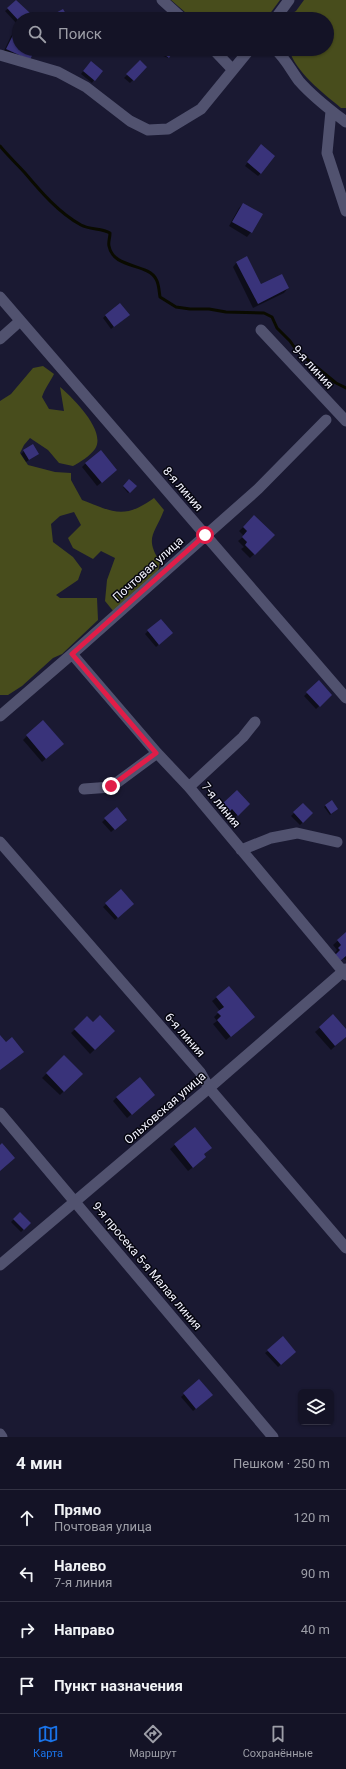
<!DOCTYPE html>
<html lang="ru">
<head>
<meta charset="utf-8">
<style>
	body { margin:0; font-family:Roboto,sans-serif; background:#1d1c2e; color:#f1f3f6 }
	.controls { position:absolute; right:12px; bottom:12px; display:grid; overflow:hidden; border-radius:6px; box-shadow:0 1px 3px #0004 }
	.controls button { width:36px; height:36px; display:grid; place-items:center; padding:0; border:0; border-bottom:1px solid #333243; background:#141326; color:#f1f3f6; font:20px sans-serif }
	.stop { position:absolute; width:12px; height:12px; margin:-9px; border:3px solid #e11d48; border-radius:50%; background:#fff }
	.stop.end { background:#e11d48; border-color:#fff; box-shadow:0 1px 4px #0008 }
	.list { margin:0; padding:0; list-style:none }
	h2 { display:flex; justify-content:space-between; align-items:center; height:52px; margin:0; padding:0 16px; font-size:17px }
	h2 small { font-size:13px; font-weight:400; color:#9d9ea7 }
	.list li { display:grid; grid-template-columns:26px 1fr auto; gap:12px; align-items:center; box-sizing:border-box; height:56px; padding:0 16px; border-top:1px solid #333243 }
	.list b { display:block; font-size:15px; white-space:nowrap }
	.list p { margin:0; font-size:13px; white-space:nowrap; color:#9d9ea7 }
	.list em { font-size:13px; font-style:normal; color:#9d9ea7 }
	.icon { flex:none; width:22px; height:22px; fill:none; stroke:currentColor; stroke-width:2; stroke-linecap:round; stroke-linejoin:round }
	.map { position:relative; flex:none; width:346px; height:1437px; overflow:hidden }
	.search { position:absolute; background:#141326; box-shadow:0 1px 3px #0004; left:12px; right:12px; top:12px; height:44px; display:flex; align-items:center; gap:10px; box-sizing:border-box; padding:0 14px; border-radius:22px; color:#9d9ea7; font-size:15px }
	.sheet { height:276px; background:#141326 }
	nav { display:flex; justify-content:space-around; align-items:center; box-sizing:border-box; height:56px; border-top:1px solid #333243; background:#141326; font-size:11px; color:#9d9ea7 }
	nav a { display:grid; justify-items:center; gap:2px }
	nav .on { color:#1a73e8 }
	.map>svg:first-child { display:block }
	.forest { fill:#484d1c }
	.shadow { fill:#0007 }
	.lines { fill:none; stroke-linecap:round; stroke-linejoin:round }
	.stream { stroke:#0a0b00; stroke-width:3 }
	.building { fill:#39337a }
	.minor { stroke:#51526f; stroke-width:11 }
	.route { stroke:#e11d48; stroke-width:5 }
	.labels { text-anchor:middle; stroke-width:3; stroke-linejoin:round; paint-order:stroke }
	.street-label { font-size:12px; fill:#f3f3fe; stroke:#060610 }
</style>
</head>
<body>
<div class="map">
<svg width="346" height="1437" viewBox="0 0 346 1437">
	<rect width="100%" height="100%" fill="#1a1932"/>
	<!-- forest -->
	<path class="forest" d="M171 0H280L266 19H193Z
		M304 0H346V108H341C323 93 295 72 289 49H327V19H284L285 17 296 11Z
		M43 366 54 374C50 382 45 388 42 397L49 409 64 411 60 387C72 397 107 431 95 449 90 456 80 462 73 466L59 463 48 450 30 438 24 445 20 453 28 465 55 472 71 473V480L82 500C114 512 123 520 154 498L164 510C155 534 144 537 160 562L157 576 114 612 105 601 107 580 115 558 101 551 93 559 73 548 68 538 81 525 74 512 60 516 51 524 53 542 73 557 82 569 78 580 56 595 60 598H97L98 620 62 654 53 658 22 686 8 695H0V401L11 394 33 368Z"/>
	<!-- shadow -->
	<path class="shadow" d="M17 1 22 19H19L17 24 5 11Z
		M15 32 19 34V49H34L29 59 3 53 11 36Z
		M57 49H65L60 52Z
		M165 49 169 57 168 58 161 55Z
		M140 62 146 67 130 83 124 78Z
		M88 65 94 80 92 83 81 74Z
		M258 148 261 173 258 176 245 166Z
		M243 204 251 232 247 237 229 226 239 208Z
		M237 262 261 285 288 288 284 293 253 308 233 267Z
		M105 316 126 317 111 329 103 318Z
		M24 451 38 454 26 462 21 454Z
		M86 463 112 474 97 486 82 467Z
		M129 480 135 486 128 493 123 487Z
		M254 517 274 535 250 558 241 549 244 547 238 541 244 536 239 531Z
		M148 631 169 636 156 647 145 634Z
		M319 682 331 695 316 709 304 696Z
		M27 736 58 748 42 762 23 740Z
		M237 792 249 804 235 817 229 811 226 813 220 807Z
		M332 801 336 810 330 815 324 807Z
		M303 804 312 813 300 825 291 816Z
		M117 809 123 822 111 832 102 822Z
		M121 891 132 904 115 920 103 907Z
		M346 933V960L335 953 337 950 333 945Z
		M217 997 249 1021 226 1040 213 1024 217 1021 214 1017 220 1011 212 1001Z
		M333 1016 346 1031V1036L331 1050 315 1032Z
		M87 1018 93 1023 114 1031 90 1054 71 1033Z
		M64 1056 81 1074 60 1095 42 1078Z
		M117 1097 149 1099 127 1118 113 1101Z
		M195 1128 203 1155 200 1162 188 1171 170 1149Z
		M20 1213 30 1223 21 1232 11 1222Z
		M268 1351 292 1355 278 1367 265 1353Z
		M199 1381 209 1398 193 1411 181 1397Z"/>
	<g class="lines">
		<!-- stream -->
		<path class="stream" d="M0 146C8 156 17 164 25 173 41 192 59 213 81 225 90 230 102 228 110 233 110 238 108 242 109 246 113 269 148 263 156 279 159 284 159 291 160 297L176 307 190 309H209L226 312 264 313 272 317 277 328 290 341 297 351 336 383 346 388"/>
	</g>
	<!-- building -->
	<path class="building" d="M16 0 30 13 24 19H19V21L7 8Z
		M63 9 69 19H54L52 15Z
		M15 31 19 33V49H35L30 60 6 49Z
		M164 49H175L169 58 162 53Z
		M140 60 147 67 134 81 126 74Z
		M91 61 103 71 95 81 83 71Z
		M261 144 275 156 261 174 247 162Z
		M243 203 263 214 252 233 232 222Z
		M247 256 261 284 282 274 289 288 258 304 236 262Z
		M120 303 130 315 114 327 105 315Z
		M33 444 39 454 29 460 23 450Z
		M101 450 117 470 102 483 85 463Z
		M129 479 137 486 130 493 123 486Z
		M254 515 275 535 255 555 245 545 247 542 242 537 247 531 243 527Z
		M161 619 173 633 159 645 147 630Z
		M319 680 332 695 320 707 306 692Z
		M43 720 64 744 46 759 26 735Z
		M237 790 250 804 238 816 232 809 229 812 222 804Z
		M332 800 338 809 331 814 325 805Z
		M303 803 313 813 303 823 293 812Z
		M117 807 127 820 115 830 104 818Z
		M121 889 134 904 118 918 105 903Z
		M346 932V956L340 961 335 955 340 950 338 948 341 945 337 940Z
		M229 986 255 1017 231 1037 217 1020 221 1016 217 1012 224 1007 216 997Z
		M333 1014 346 1029V1037L335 1046 319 1027Z
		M100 1015 115 1031 95 1050 74 1029 87 1016 93 1022Z
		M0 1035 6 1042 12 1037 24 1052 0 1070Z
		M64 1055 83 1074 64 1092 46 1073Z
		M140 1077 155 1095 132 1115 116 1097Z
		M195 1127 212 1148 204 1154 206 1157 193 1168 174 1144Z
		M2 1143 15 1158 0 1171V1145Z
		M20 1212 31 1223 24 1230 13 1219Z
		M283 1336 296 1352 281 1365 267 1350Z
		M199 1379 213 1395 196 1409 183 1393Z"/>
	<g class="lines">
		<!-- minor -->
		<path class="minor" d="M162 0 183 19
			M275 19 289 0
			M213 49 232 69
			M275 49C285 58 291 70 299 81 312 96 330 110 346 122
			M0 55 58 72 86 87 130 121 148 130 168 129 201 109 250 49
			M331 111 327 153 346 211
			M0 297 346 698
			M261 330 346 421
			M0 339 20 321
			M72 654 157 753 189 787 346 975
			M0 716 72 654 258 489 326 420
			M189 787 243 737 255 722
			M84 789 111 787 157 753
			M0 842 200 1072 209 1088 346 1248
			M241 850 271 838 297 833 337 842
			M0 1113 273 1437
			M0 1265 209 1088 346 969
			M0 1434 2 1437"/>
	</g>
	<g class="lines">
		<!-- route -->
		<path class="route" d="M111 786 156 753 72 654 205 535"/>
	</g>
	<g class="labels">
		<!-- street labels -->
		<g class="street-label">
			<text transform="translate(313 367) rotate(47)" y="4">9-я линия</text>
			<text transform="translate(183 489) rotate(49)" y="4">8-я линия</text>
			<text transform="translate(148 569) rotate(-42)" y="4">Почтовая улица</text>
			<text transform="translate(221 805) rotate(51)" y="4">7-я линия</text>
			<text transform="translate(185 1035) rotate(49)" y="4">6-я линия</text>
			<text transform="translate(165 1108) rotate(-41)" y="4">Ольховская улица</text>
			<text transform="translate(147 1266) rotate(50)" y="4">9-я просека 5-я Малая линия</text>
		</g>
	</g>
</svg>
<div class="controls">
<button><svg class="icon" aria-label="layers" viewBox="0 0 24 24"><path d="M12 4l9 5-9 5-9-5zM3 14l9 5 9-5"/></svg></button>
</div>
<div class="stop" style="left:205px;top:535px"></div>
<div class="stop end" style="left:111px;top:786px"></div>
<div class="search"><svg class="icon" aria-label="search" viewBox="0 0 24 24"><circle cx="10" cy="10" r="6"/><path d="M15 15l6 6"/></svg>Поиск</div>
</div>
<section class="sheet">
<h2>4 мин<small>Пешком · 250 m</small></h2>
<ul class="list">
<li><svg class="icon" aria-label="ahead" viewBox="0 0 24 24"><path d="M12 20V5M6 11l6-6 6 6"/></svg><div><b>Прямо</b><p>Почтовая улица</p></div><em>120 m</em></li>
<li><svg class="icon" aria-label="left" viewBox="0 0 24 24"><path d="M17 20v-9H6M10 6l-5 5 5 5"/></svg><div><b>Налево</b><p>7-я линия</p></div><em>90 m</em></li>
<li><svg class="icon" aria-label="right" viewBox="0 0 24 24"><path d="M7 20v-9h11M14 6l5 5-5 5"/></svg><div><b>Направо</b></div><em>40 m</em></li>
<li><svg class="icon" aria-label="arrive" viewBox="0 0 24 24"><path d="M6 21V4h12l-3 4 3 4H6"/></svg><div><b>Пункт назначения</b></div></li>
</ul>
</section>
<nav>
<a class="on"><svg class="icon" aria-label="map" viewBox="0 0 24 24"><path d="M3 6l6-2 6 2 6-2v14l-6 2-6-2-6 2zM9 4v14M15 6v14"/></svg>Карта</a>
<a><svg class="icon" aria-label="directions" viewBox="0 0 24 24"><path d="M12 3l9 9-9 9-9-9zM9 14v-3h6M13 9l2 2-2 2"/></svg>Маршрут</a>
<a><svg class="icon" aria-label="saved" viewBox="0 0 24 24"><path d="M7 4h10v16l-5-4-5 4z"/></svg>Сохранённые</a>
</nav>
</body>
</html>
